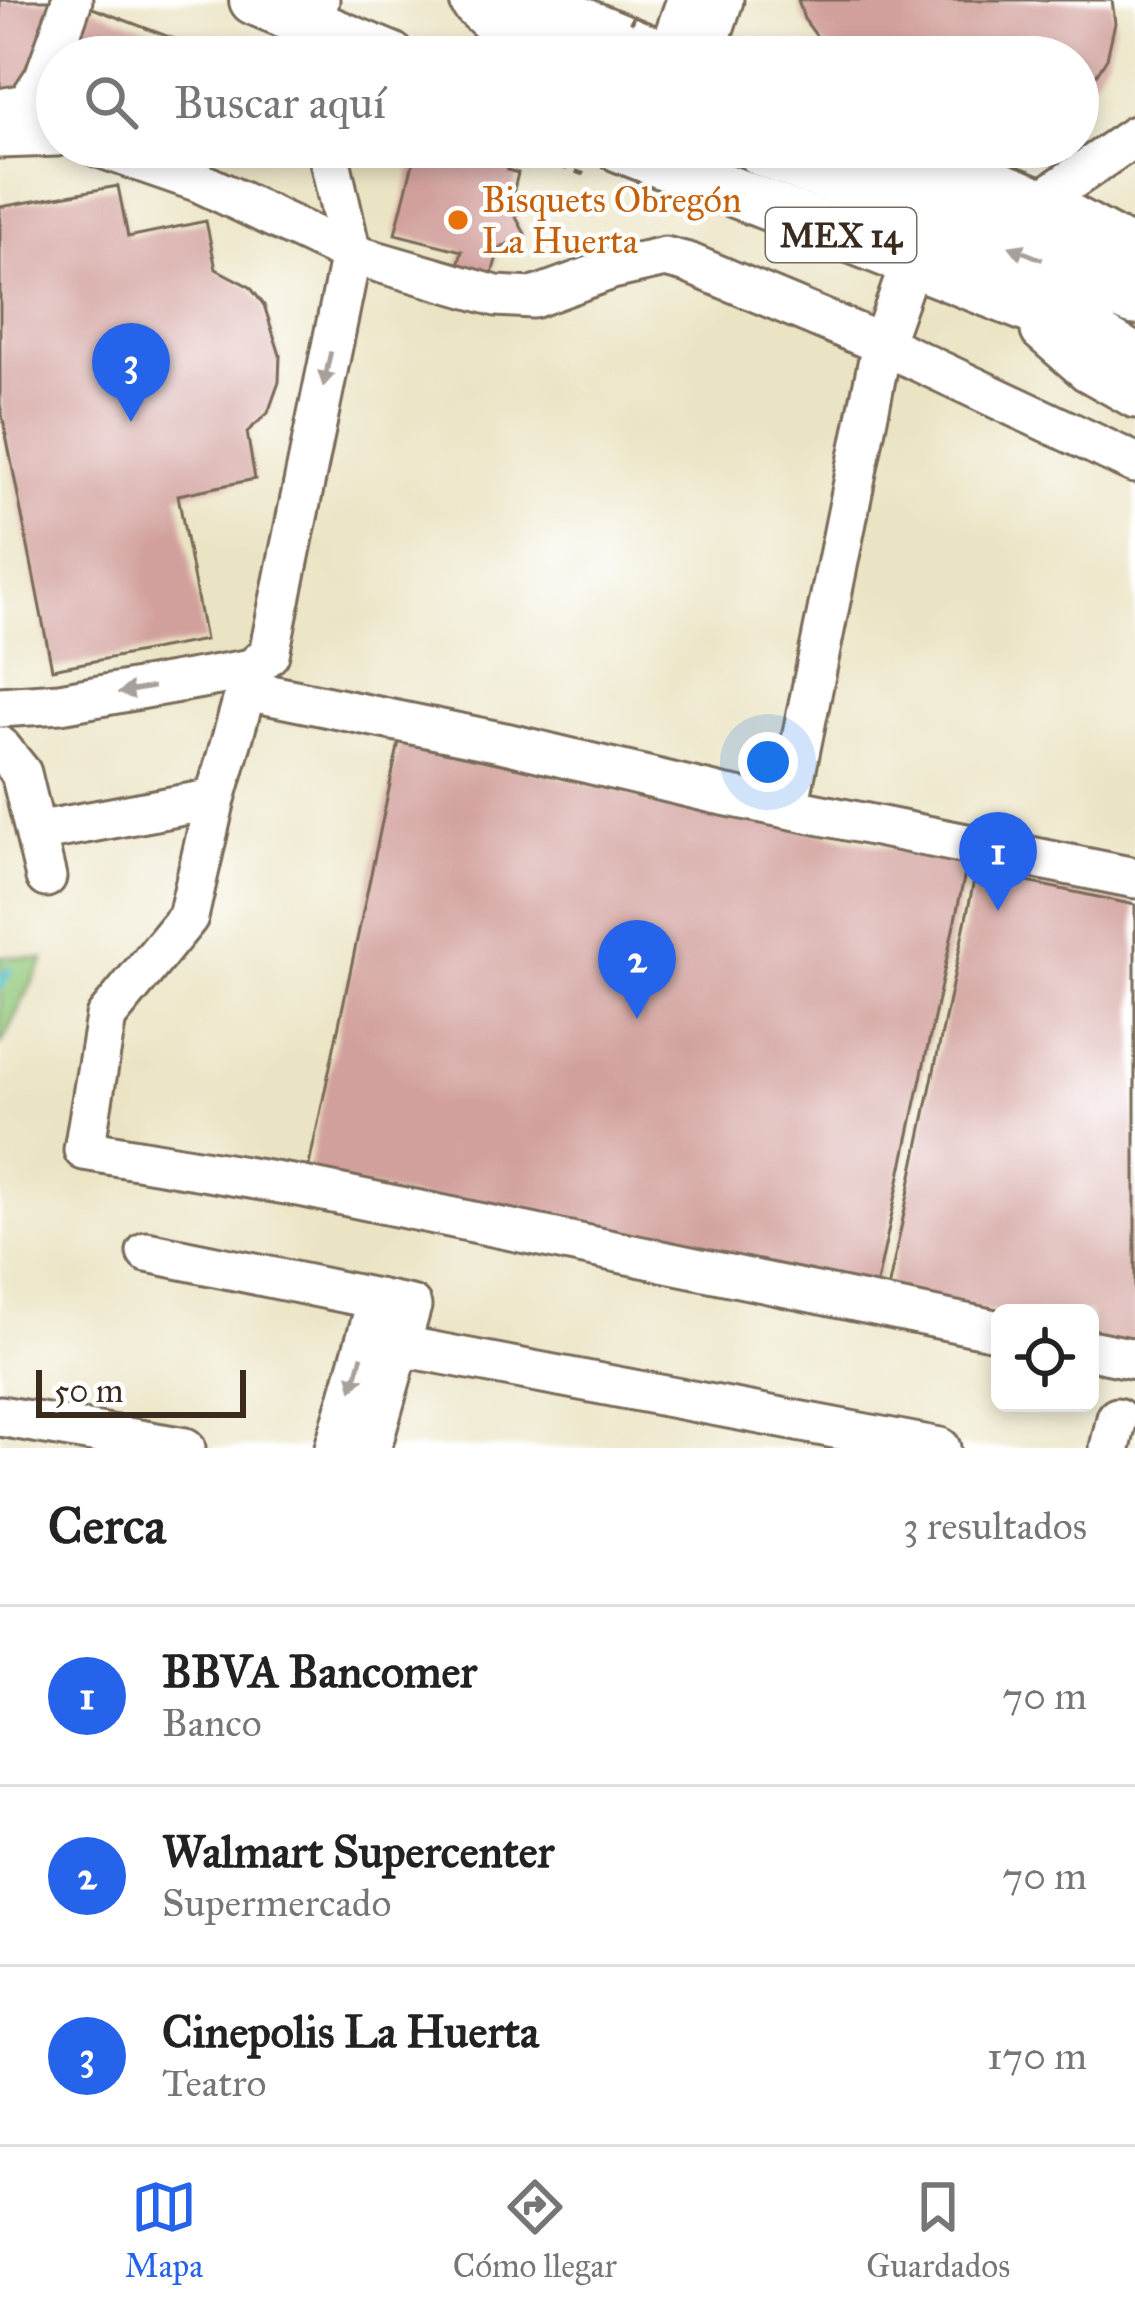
<!DOCTYPE html>
<html lang="es">
<head>
<meta charset="utf-8">
<style>
	body { margin:0; font-family:"IM FELL Great Primer",serif; background:#f2f2f2; color:#222 }
	.controls { position:absolute; right:36px; bottom:36px; display:grid; overflow:hidden; border-radius:18px; box-shadow:0 6px 18px #0003 }
	.controls button { width:108px; height:108px; display:grid; place-items:center; padding:0; border:0; border-bottom:3px solid #e0e0e0; background:#fff; color:#222; font:60px sans-serif }
	.scale { position:absolute; left:36px; bottom:30px; width:210px; box-sizing:border-box; padding-left:12px; border:6px solid #3b2a1e; border-top:0; font-size:33px; line-height:42px; white-space:nowrap; color:#3b2a1e; -webkit-text-stroke:9px #fff; paint-order:stroke }
	.you { position:absolute; left:768px; top:762px; width:42px; height:42px; margin:-30px; border:9px solid #fff; border-radius:50%; background:#1a73e8; box-shadow:0 0 0 18px #1a73e833 }
	.badge { display:grid; place-items:center; width:78px; height:78px; border-radius:50%; background:#2563eb; color:#fff; font-size:39px; font-weight:700 }
	.pin { position:absolute; translate:-50% -99px; filter:drop-shadow(0 3px 6px #0008) }
	.pin::after { content:''; position:absolute; top:63px; width:42px; height:36px; background:inherit; clip-path:polygon(0 0,100% 0,50% 100%) }
	.list { margin:0; padding:0; list-style:none }
	h2 { display:flex; justify-content:space-between; align-items:center; height:156px; margin:0; padding:0 48px; font-size:51px }
	h2 small { font-size:39px; font-weight:400; color:#767676 }
	.list li { display:grid; grid-template-columns:78px 1fr auto; gap:36px; align-items:center; box-sizing:border-box; height:180px; padding:0 48px; border-top:3px solid #e0e0e0 }
	.list b { display:block; font-size:45px; white-space:nowrap }
	.list p { margin:0; font-size:39px; white-space:nowrap; color:#767676 }
	.list em { font-size:39px; font-style:normal; color:#767676 }
	.icon { flex:none; width:66px; height:66px; fill:none; stroke:currentColor; stroke-width:2; stroke-linecap:round; stroke-linejoin:round }
	.map { position:relative; flex:none; width:1135px; height:1448px; overflow:hidden }
	.search { position:absolute; background:#fff; box-shadow:0 6px 18px #0003; left:36px; right:36px; top:36px; height:132px; display:flex; align-items:center; gap:30px; box-sizing:border-box; padding:0 42px; border-radius:66px; color:#767676; font-size:45px }
	.sheet { height:696px; background:#fff }
	nav { display:flex; justify-content:space-around; align-items:center; box-sizing:border-box; height:168px; border-top:3px solid #e0e0e0; background:#fff; font-size:33px; color:#767676 }
	nav a { display:grid; justify-items:center; gap:6px }
	nav .on { color:#2563eb }
	.map>svg:first-child { display:block }
	.green { fill:#91c87a; stroke:#66794c; stroke-width:3 }
	.lines { fill:none; stroke-linecap:round; stroke-linejoin:round }
	.stream { stroke:#4ebcc3; stroke-width:9 }
	.building { fill:#d2a09c }
	.minor-casing { stroke:#796b58; stroke-width:45 }
	.major-casing { stroke:#796b58; stroke-width:54 }
	.highway-casing { stroke:#796b58; stroke-width:63 }
	.path { stroke:#796b58; stroke-width:4.5; stroke-dasharray:9 9; stroke-linecap:butt }
	.minor { stroke:#fff; stroke-width:39 }
	.major { stroke:#fff; stroke-width:48 }
	.highway { stroke:#fff; stroke-width:57 }
	.path-bridge { stroke:#796b58; stroke-width:4.5; stroke-dasharray:9 9; stroke-linecap:butt }
	.oneway { fill:#a79f9a }
	.food-dot { fill:#e8710a; stroke:#fff; stroke-width:4.5 }
	.labels { text-anchor:middle; stroke-width:9; stroke-linejoin:round; paint-order:stroke }
	.shield { fill:#fff; stroke:#766a62; stroke-width:3 }
	.shield-label { font-size:33px; font-weight:bold; fill:#3b2a1e }
	.food-label { font-size:36px; fill:#c56008; stroke:#fff; text-anchor:start }
</style>
</head>
<body>
<div class="map">
<svg width="1135" height="1448" viewBox="0 0 1135 1448">
	<rect width="100%" height="100%" fill="#fff"/>
	<filter id="ink" filterUnits="userSpaceOnUse"><feTurbulence type="fractalNoise" baseFrequency=".00833" numOctaves="2"/><feDisplacementMap in="SourceGraphic" scale="24" xChannelSelector="R" yChannelSelector="G"/><feConvolveMatrix kernelMatrix="1 2 1 2 8 2 1 2 1" color-interpolation-filters="sRGB"/></filter>
	<filter id="wash" filterUnits="userSpaceOnUse"><feTurbulence type="fractalNoise" baseFrequency=".004" numOctaves="4" result="noise"/><feDisplacementMap in="SourceGraphic" scale="48" xChannelSelector="R" yChannelSelector="G"/><feGaussianBlur stdDeviation="2.7" result="paint"/><feColorMatrix in="noise" values="0 0 0 0 0 0 0 0 0 0 0 0 0 0 0 0 0 1.4 0 .05"/><feComposite in="paint" operator="in"/></filter>
	<g filter="url(#wash)">
		<rect width="100%" height="100%" fill="#ebe4c4"/>
		<!-- green -->
		<path class="green" d="M0 956 44 959 0 1046Z"/>
		<g class="lines">
			<!-- stream -->
			<path class="stream" d="M0 986 8 971"/>
		</g>
		<g id="blocks">
			<!-- building -->
			<path class="building" d="M0 0H59L22 97 0 88Z
				M798 0H1112L1115 23 1107 58 1088 88 1078 96V57H839L823 45 804 19Z
				M82 4 209 52 208 57H63Z
				M417 147H437L480 158 482 148 511 156 507 170 518 173 510 206 525 234 499 249 492 274 458 265 462 251 395 234Z
				M118 186 128 237 206 221 216 269 250 287 264 305 280 355 279 382 268 413 247 432 255 479 178 495 205 640 52 669 0 404V207Z
				M399 742 967 864 874 1297 307 1175Z
				M976 871 1135 905V1352L1090 1343V1313H1000L886 1299Z"/>
		</g>
	</g>
	<g filter="url(#ink)">
		<use href="#blocks" fill-opacity="0" stroke="#796b58" stroke-width="3"/>
		<g class="lines">
			<!-- minor casing -->
			<g class="minor-casing">
				<path id="minor" d="M313 57V26L319 0
					M667 57 687 0
					M704 57 723 0
					M0 109 27 104 45 77 72 0
					M0 138 57 136
					M99 147 197 181 351 254 496 296 533 298 612 269 665 257 688 263 882 344 1135 463
					M1039 202 1135 136
					M1041 331 1087 371 1135 398
					M252 669 215 799 188 917 106 1017 84 1150 304 1187 1000 1331
					M246 690 505 743 718 794 1135 878
					M0 707 60 703 252 669 269 654 351 254 327 147
					M0 747 21 773 46 877
					M788 808 882 344 911 262
					M36 832 215 799
					M147 1252 411 1306 371 1448
					M401 1346 940 1448
					M1090 1350 1135 1359
					M0 1416 185 1448
					M335 1448 378 1299
					M1110 1448 1117 1418"/>
			</g>
			<!-- major casing -->
			<g class="major-casing">
				<path id="major" d="M254 0 391 57
					M529 0 666 57
					M619 147 1097 335
					M899 147 1039 202 1135 254"/>
			</g>
			<!-- highway casing -->
			<g class="highway-casing">
				<path id="highway" d="M479 0 542 57
					M763 147 1135 296
					M1064 323 1135 364"/>
			</g>
			<!-- path -->
			<path class="path" d="M580 147 576 156 556 149 551 163 586 175"/>
			<!-- minor -->
			<use href="#minor" class="minor"/>
			<!-- major -->
			<use href="#major" class="major"/>
			<!-- highway -->
			<use href="#highway" class="highway"/>
			<!-- path-bridge -->
			<path class="path-bridge" d="M617 57 633 17"/>
		</g>
		<!-- one-way arrows -->
		<defs><path id="oneway-solid" d="M-6-.8H1V-3.2L6.5 0L1 3.2V.8H-6Z" transform="scale(3)"/></defs>
		<g class="oneway">
			<use href="#oneway-solid" transform="translate(1026 253) rotate(-158)"/>
			<use href="#oneway-solid" transform="translate(327 369) rotate(102)"/>
			<use href="#oneway-solid" transform="translate(136 690) rotate(170)"/>
			<use href="#oneway-solid" transform="translate(357 1373) rotate(106)"/>
		</g>
	</g>
	<!-- markers -->
	<circle class="food-dot" cx="458" cy="220" r="12"/>
	<g class="labels">
		<!-- shield labels -->
		<rect class="shield" x="766" y="208" width="150" height="54" rx="9"/>
		<g class="shield-label">
			<text x="841" y="247">MEX 14</text>
		</g>
		<!-- food labels -->
		<g class="food-label">
			<text x="482" y="212">Bisquets Obregón<tspan x="482" dy="41">La Huerta</tspan></text>
		</g>
	</g>
</svg>
<div class="controls">
<button><svg class="icon" aria-label="locate" viewBox="0 0 24 24"><circle cx="12" cy="12" r="6"/><path d="M12 2v4M12 18v4M2 12h4M18 12h4"/></svg></button>
</div>
<div class="scale">50 m</div>
<div class="you"></div>
<div class="pin badge" style="left:998px;top:911px">1</div>
<div class="pin badge" style="left:637px;top:1019px">2</div>
<div class="pin badge" style="left:131px;top:422px">3</div>
<div class="search"><svg class="icon" aria-label="search" viewBox="0 0 24 24"><circle cx="10" cy="10" r="6"/><path d="M15 15l6 6"/></svg>Buscar aquí</div>
</div>
<section class="sheet">
<h2>Cerca<small>3 resultados</small></h2>
<ul class="list">
<li><span class="badge">1</span><div><b>BBVA Bancomer</b><p>Banco</p></div><em>70 m</em></li>
<li><span class="badge">2</span><div><b>Walmart Supercenter</b><p>Supermercado</p></div><em>70 m</em></li>
<li><span class="badge">3</span><div><b>Cinepolis La Huerta</b><p>Teatro</p></div><em>170 m</em></li>
</ul>
</section>
<nav>
<a class="on"><svg class="icon" aria-label="map" viewBox="0 0 24 24"><path d="M3 6l6-2 6 2 6-2v14l-6 2-6-2-6 2zM9 4v14M15 6v14"/></svg>Mapa</a>
<a><svg class="icon" aria-label="directions" viewBox="0 0 24 24"><path d="M12 3l9 9-9 9-9-9zM9 14v-3h6M13 9l2 2-2 2"/></svg>Cómo llegar</a>
<a><svg class="icon" aria-label="saved" viewBox="0 0 24 24"><path d="M7 4h10v16l-5-4-5 4z"/></svg>Guardados</a>
</nav>
</body>
</html>
